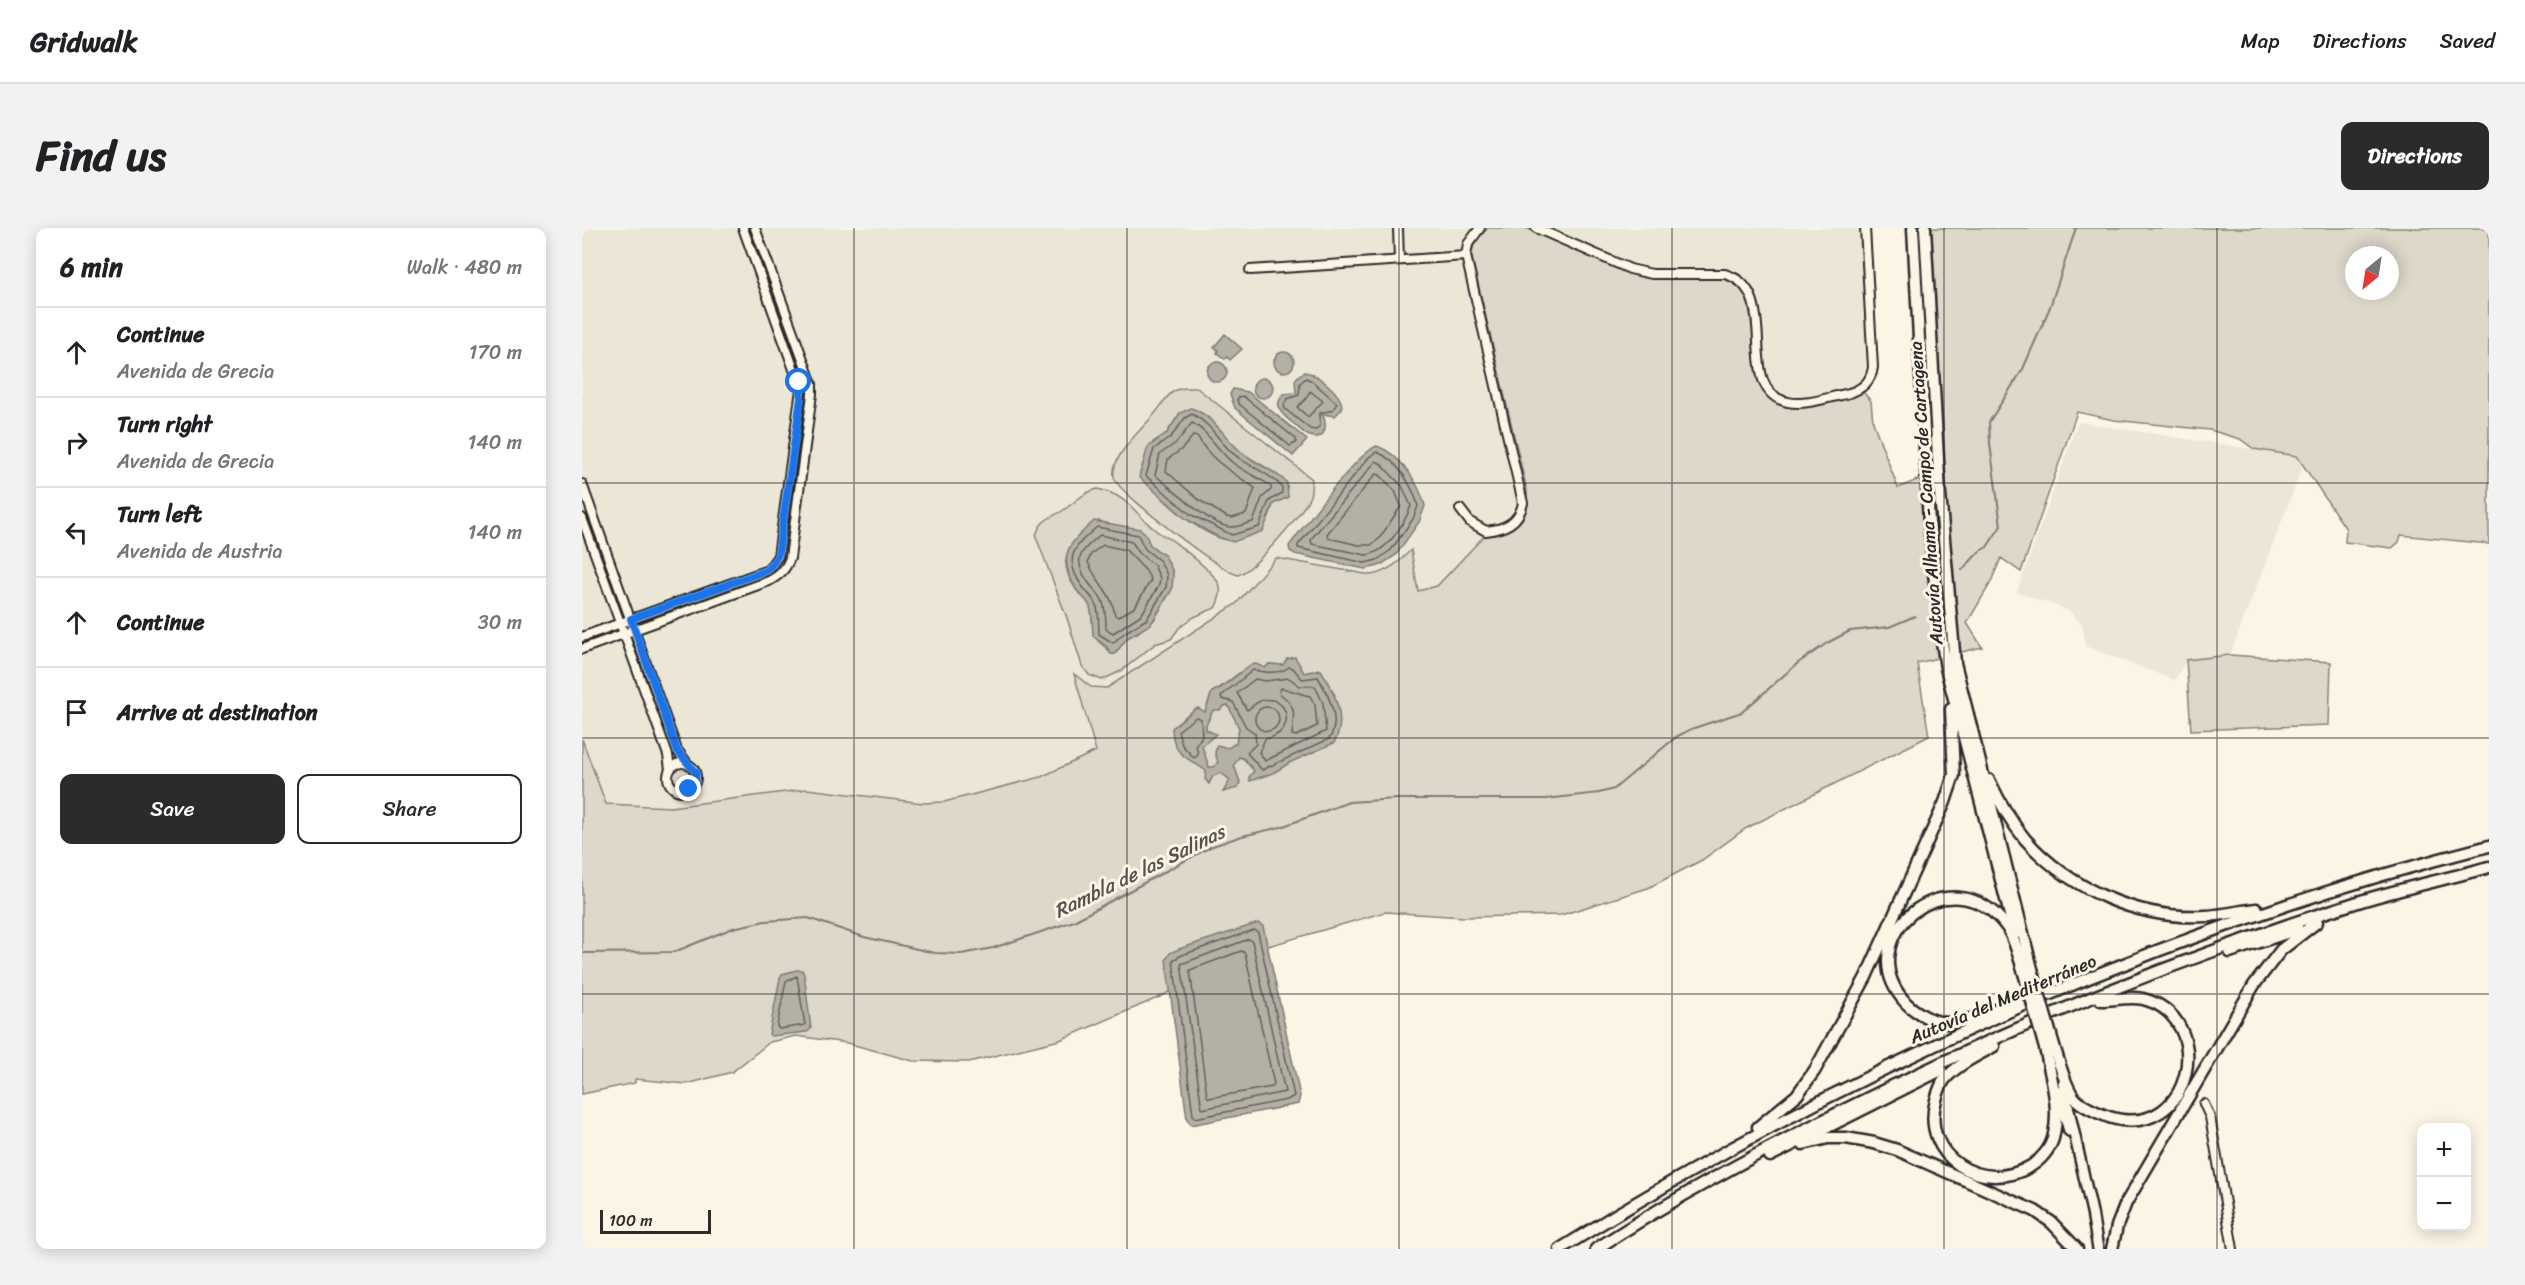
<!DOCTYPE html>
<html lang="en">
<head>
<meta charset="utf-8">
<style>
	body { margin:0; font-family:Sriracha,sans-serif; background:#f2f2f2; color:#202124 }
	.controls { position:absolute; right:18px; bottom:18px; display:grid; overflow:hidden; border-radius:12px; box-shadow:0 3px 15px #0003 }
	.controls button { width:54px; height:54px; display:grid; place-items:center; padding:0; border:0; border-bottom:2px solid #e0e0e0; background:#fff; color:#202124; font:30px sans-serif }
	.compass { position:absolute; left:1763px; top:18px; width:54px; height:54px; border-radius:50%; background:#fff; box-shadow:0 3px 15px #0003; rotate:210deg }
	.scale { position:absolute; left:18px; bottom:15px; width:111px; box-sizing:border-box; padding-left:6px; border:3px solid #2b2b2b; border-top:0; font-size:16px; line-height:21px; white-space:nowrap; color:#2b2b2b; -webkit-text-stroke:4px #fcf5e5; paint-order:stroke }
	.stop { position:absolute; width:18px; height:18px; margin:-14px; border:4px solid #1a73e8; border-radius:50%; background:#fff }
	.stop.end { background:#1a73e8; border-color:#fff; box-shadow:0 2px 6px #0008 }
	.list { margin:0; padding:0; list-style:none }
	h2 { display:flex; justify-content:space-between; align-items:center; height:78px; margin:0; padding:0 24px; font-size:26px }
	h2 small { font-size:20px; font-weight:400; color:#757577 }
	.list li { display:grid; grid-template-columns:39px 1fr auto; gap:18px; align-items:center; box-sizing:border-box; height:90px; padding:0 24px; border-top:2px solid #e0e0e0 }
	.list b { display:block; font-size:22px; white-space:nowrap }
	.list p { margin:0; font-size:20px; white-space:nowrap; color:#757577 }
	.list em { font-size:20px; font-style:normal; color:#757577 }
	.actions { display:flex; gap:12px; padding:18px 24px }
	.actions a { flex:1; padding:14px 0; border:2px solid #2b2b2b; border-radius:12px; text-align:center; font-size:21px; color:#2b2b2b }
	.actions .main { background:#2b2b2b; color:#fff }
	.icon { flex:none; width:33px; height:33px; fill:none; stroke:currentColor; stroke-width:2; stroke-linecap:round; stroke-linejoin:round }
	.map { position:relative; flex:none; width:1907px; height:1021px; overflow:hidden; border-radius:12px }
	header { display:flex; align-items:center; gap:36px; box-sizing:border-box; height:84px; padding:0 30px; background:#fff; border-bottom:2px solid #e0e0e0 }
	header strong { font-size:28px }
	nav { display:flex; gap:33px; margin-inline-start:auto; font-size:21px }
	.intro { display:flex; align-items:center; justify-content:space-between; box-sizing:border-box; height:144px; padding:0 36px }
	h1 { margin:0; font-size:42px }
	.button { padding:15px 27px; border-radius:12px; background:#2b2b2b; color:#fff; font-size:21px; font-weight:700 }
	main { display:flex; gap:36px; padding:0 36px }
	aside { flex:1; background:#fff; border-radius:12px; box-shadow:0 3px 15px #0003 }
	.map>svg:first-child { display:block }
	.built { fill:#ece6d7; fill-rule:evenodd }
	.green { fill:#ded8ca; stroke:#84827a; stroke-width:1.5; fill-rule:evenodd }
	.water { fill:#b4b0a5; stroke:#7d7b74; stroke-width:1.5; fill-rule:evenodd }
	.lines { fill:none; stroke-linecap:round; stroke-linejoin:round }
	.shore { stroke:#62605c; stroke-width:1.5 }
	.stream { stroke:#7d7b74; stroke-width:2 }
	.minor-casing { stroke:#2b2b2b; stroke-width:12 }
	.major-casing { stroke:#2b2b2b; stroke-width:14 }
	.highway-casing { stroke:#2b2b2b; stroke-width:15 }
	.minor { stroke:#fcf5e5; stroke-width:8 }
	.major { stroke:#fcf5e5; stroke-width:9 }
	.highway { stroke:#fcf5e5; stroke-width:10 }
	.highway-bridge-casing { stroke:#2b2b2b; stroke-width:15; stroke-linecap:butt }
	.highway-bridge { stroke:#fcf5e5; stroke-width:10 }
	.route { stroke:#1a73e8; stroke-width:8 }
	.grid { fill:none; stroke:#2b2b2b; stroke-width:1.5; stroke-opacity:0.55 }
	.labels { text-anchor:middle; stroke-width:6; stroke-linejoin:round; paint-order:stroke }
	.street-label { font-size:18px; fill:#2b2b2b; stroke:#fcf5e5 }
	.water-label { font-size:20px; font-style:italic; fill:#545350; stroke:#fcf5e5 }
</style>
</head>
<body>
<header>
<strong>Gridwalk</strong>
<nav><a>Map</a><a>Directions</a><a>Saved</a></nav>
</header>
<div class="intro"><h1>Find us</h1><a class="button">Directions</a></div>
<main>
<aside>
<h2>6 min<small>Walk · 480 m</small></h2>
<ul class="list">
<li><svg class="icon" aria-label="ahead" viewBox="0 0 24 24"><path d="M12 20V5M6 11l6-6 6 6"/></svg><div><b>Continue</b><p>Avenida de Grecia</p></div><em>170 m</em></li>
<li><svg class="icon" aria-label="right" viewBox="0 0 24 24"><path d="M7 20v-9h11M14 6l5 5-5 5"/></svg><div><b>Turn right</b><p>Avenida de Grecia</p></div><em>140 m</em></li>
<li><svg class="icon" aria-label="left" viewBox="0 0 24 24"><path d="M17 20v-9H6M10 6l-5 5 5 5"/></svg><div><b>Turn left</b><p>Avenida de Austria</p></div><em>140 m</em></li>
<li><svg class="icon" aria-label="ahead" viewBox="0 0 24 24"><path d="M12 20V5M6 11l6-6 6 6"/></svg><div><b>Continue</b></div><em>30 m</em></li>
<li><svg class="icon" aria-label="arrive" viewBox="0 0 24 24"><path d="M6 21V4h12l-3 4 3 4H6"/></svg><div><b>Arrive at destination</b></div></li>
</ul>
<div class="actions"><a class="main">Save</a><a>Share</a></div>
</aside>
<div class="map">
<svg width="1907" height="1021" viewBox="0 0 1907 1021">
	<rect width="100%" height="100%" fill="#fcf5e5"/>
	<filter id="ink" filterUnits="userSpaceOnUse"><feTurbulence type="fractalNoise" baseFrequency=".0167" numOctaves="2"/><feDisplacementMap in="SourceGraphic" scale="12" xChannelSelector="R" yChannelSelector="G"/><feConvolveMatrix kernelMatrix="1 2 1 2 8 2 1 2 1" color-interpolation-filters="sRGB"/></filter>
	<g filter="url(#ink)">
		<!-- built -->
		<path class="built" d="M0 0H906L896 9 890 20 945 262 944 283 940 291 928 303 916 307H903L855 358 836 364 828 322 806 341 789 347 669 357 654 376 525 460 509 459 493 447 514 523 459 549 362 574 341 575 225 561 89 579 24 576 0 511ZM615 160 728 269 684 325 656 347 645 344 620 326 548 268 539 260 533 238 560 198 590 164 596 161ZM795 218 802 220 820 236 838 264 843 278 837 294 814 327 744 271 783 224ZM522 262 548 276 570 300 590 313 615 333 636 353 638 358 633 380 612 389 597 400 592 407 573 416 539 443 526 450H512L500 438 485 390 457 320 464 291 485 280 502 265Z
			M944 0H1289L1297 148 1281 164 1270 168 1217 180 1201 178 1190 172 1179 158 1175 150 1172 121 1069 51 1054 48Z
			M1496 194 1715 228 1720 233 1719 243 1648 427 1605 432 1592 452 1503 418 1501 397 1489 385 1483 381 1435 364Z"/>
		<!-- green -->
		<path class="green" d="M906 0H944L1054 48 1069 51 1136 49C1202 60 1142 172 1209 180 1218 182 1231 177 1241 175 1254 172 1268 169 1281 164L1289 173 1291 194 1316 260 1357 243 1347 181 1352 145 1344 0H1907V316L1819 307 1817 314 1810 320 1763 314 1764 301 1715 228 1672 221 1658 211 1628 202 1532 192 1495 184 1439 344 1419 330 1408 356 1385 395 1400 419 1335 435 1347 508 1163 601 1120 632 1066 660 979 687 882 689 803 684 652 728 580 768 478 812 387 834 331 833 265 815 214 808 188 814 150 844 105 856 53 851V855L0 866V511L24 576 89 579 225 561 341 575 362 574 459 549 514 523 492 446 509 459 525 460 654 376 694 330 789 347C806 344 817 334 829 322L836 363 855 358 903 307C934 306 946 293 945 262L889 26 893 14ZM1772 27H1808V63H1772ZM713 429 722 445 737 441 753 467 690 487 684 486 679 490 656 497 646 477 631 482 624 497V502L627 503 593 516C586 498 600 491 613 481L623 484 630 464C648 457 664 430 683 440L687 436 701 437Z
			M615 160 730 251C729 257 730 265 727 270 719 287 672 342 656 347 641 345 540 267 533 252 524 231 563 199 574 184 580 177 584 168 592 163 598 159 607 160 615 160ZM614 182 630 192 638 204 660 225 693 245 706 269 691 276C687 292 681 305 664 309 656 311 649 314 641 311 611 302 577 269 558 245L571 214 585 205 598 185Z
			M515 261C544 266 552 284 571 300 577 306 585 309 591 313 604 323 628 341 636 354 641 360 637 374 633 380L612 389 597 400 589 411 573 416 539 443 520 452 507 447 500 438 485 390 454 309C457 291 470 290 483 281 496 272 499 266 515 261ZM517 293 563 307 568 317 583 328 591 344 590 361 572 392 555 405 545 410 533 426H529C525 419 517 416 514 410 508 400 512 388 508 378 505 372 500 368 496 364 470 330 489 311 517 293Z
			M1648 427 1749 434 1747 497 1609 502 1604 432Z
			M89 549a11 11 0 1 1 22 0a11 11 0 1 1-22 0Z"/>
		<!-- water -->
		<path class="water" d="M643 106 660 121 648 132 645 129 643 131 635 125 636 122 632 119Z
			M692 134a10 10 0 1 1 20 0a10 10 0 1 1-20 0Z
			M625 144a10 10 0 1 1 20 0a10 10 0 1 1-20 0Z
			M723 144C736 146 762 167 760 181L753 188 740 186C746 196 744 213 728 208 722 206 717 200 712 196 702 188 689 179 702 166L714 165 713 152 717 147Z
			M671 160a10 10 0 1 1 20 0a10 10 0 1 1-20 0Z
			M651 161 666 164 725 212 711 228 653 180 648 166Z
			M609 180C632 188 641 208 658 223 672 236 692 241 705 255L706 269 691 276 681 303 651 314 636 309 604 291 557 249 566 219 585 205 598 185Z
			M795 218C818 226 837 255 843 278L837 294 814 327 797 338 783 341 713 326 708 323 707 318C723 297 774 226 795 218Z
			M512 293 558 301 563 305 568 317 583 328 591 344 590 361 569 396 545 410 533 426H529L525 419 511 408C510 398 511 388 508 379 506 372 498 367 494 361 474 327 487 316 512 293Z
			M713 429 722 445 739 442C752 464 766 491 752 515L709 534 691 545 668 553 667 549 672 543 662 531 657 529 652 537 658 554 656 560 641 564 648 552 639 545 631 548 627 556 623 551 624 543C606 529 591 529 590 500L613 481 616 480 623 484 630 464 640 459 668 437 674 436 683 440 687 436 701 437 705 431ZM646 477 657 500 654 515 646 520 635 517 633 525 636 534 632 539H627L620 518 634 506 624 502V497L631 482H638L642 478Z
			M676 695 681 698 718 868 716 876 609 897 605 891 584 732 588 725 597 721Z
			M215 742H220L222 746 229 801 225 804 189 808 187 806 198 750 200 746Z"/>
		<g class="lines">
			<!-- shore -->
			<path class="shore" d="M724 150 730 153 755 175 751 182 738 185V198L733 202 728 201 703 181 702 177 705 171 717 167 718 155Z
				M728 163 741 173 726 189 715 179 723 172Z
				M657 169 661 168 714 211V215L708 218 657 176 655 172Z
				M610 186C631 196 638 218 657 230 671 240 689 246 700 259V265L687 273 677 299 650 307 608 286 564 248 572 221 589 209 603 190Z
				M610 195C625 202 637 224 651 235 663 244 677 250 689 258V262L680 270 671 294C664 295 654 300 648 299 627 297 590 260 573 247L578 226 594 215Z
				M611 208 616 209C627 232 653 246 673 260L664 286 650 290 645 289 617 272 584 243 586 231 600 221Z
				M795 224C815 232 831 258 836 278L831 291 809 322 795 332 783 335 716 320V317L787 229Z
				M794 233 798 235 820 258 829 278C822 296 805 325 784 327L730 316 729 311Z
				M794 246 798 247 813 263 819 278 797 311 789 317H777L746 310 745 306Z
				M515 299 556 307 563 321 578 333 585 347 584 359 565 391 542 405 531 415 517 406C516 395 518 382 512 373 509 367 503 363 500 358 480 329 493 318 515 299Z
				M518 307 550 314 558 326 572 337 578 350 577 357 560 386 531 405 524 401C524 391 524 381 520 372 517 365 510 360 506 354 489 329 500 323 518 307Z
				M521 317 544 322 564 343 569 352 553 379 536 389 533 387C529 362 515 356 506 334L509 326Z
				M707 439 711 440 720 451 736 449C746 466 760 493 747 511L680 542 665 525 674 516 673 505 664 499 651 474 640 471 639 468 671 442C682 444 697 447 707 439Z
				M707 450 718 458H733L741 475 744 503 683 533 677 524 683 511C716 505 707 467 681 472 674 474 670 479 665 482L655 465 673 451 683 453Z
				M699 460C703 460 720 467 728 468L733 477 735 498 714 508 710 507C711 488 717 479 697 465Z
				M673 491a12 12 0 1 1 24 0a12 12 0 1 1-24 0Z
				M614 489 619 491 620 508 614 517 616 527 612 530 600 517 596 503Z
				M672 702 676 704 712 868 705 872 613 890 611 887 591 732 600 727Z
				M667 711 670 713 703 864 620 881 599 736Z
				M659 723 663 725 692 856 690 859 627 870 625 868 608 742Z
				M215 748 223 797 197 801 195 798 204 753Z"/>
			<!-- stream -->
			<path class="stream" d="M1380 342 1398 323 1405 319 1419 298 1408 216 1407 194 1441 141 1468 79 1494 0
				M0 725 92 724 151 700 183 693 226 690 282 709 353 725 379 726 411 720 492 693 628 619 660 608 699 599 767 574 815 571H964L1017 565 1032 561 1094 509 1109 501 1160 484 1216 435 1245 415 1268 403 1307 399 1333 388"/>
			<!-- minor casing -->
			<g class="minor-casing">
				<path id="minor" d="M816 0 817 32
					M954 0 1048 41 1070 46H1143C1203 63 1150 163 1206 174 1224 178 1247 169 1264 166 1280 162 1289 154 1291 139L1283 0
					M668 42 884 28
					M0 256 95 522 105 535
					M878 281 888 294 904 303C922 301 937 295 941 275L884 28 886 16 898 0
					M0 290 86 527 88 541
					M0 409 186 342 196 328 219 161 161 0
					M0 421 187 353C198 347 204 341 208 330L230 166V156L173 0
					M86 549a14 14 0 1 1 28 0a14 14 0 1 1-28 0Z
					M1622 876 1628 889 1651 1021"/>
			</g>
			<!-- major casing -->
			<g class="major-casing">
				<path id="major" d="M1481 856 1510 984 1516 1021
					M1476 864 1487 903"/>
			</g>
			<!-- highway casing -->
			<g class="highway-casing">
				<path id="highway" d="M1331 0 1347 295 1357 394 1364 440 1433 706
					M1343 0 1358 266 1373 435 1450 741
					M1407 552C1417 573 1428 593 1443 611 1487 661 1557 692 1624 688 1641 687 1658 683 1675 681
					M1648 724 1716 701
					M1435 774C1414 781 1387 795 1365 795 1350 794 1334 785 1324 775 1264 710 1369 624 1424 698 1433 710 1437 730 1442 745
					M1412 818C1395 828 1376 836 1363 851 1358 857 1356 865 1354 872 1338 929 1401 967 1449 938 1460 931 1470 919 1472 906 1478 879 1469 850 1464 824
					M1473 821C1478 836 1482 855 1491 868 1498 878 1516 885 1527 889 1611 915 1635 789 1561 771 1548 768 1532 772 1519 772
					M1176 899 1215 867 1233 842 1284 749 1363 574 1372 547 1369 481
					M1221 916 1246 910H1264L1292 915 1315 922 1453 983 1469 994 1495 1021
					M1188 928 1359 842
					M978 1021C1265 842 1579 701 1907 618
					M1014 1021C1093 969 1177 924 1262 882 1428 798 1601 729 1779 673 1821 660 1865 651 1907 639
					M1530 1021 1535 998 1544 975 1672 757 1699 722 1735 694"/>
			</g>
			<!-- minor -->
			<use href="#minor" class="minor"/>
			<!-- major -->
			<use href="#major" class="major"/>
			<!-- highway -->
			<use href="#highway" class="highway"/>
			<!-- highway-bridge casing -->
			<g class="highway-bridge-casing">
				<path id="highway-bridge" d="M1450 741 1473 821
					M1442 745 1464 824"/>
			</g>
			<!-- highway-bridge -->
			<use href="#highway-bridge" class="highway-bridge"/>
		</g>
	</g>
	<g class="lines" filter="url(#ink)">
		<!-- route -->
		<path class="route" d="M107 561 113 555 114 545 95 522 49 391 186 342 196 327 219 170 217 154"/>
	</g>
	<!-- grid -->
	<path class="grid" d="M272 0V1021M545 0V1021M817 0V1021M1090 0V1021M1362 0V1021M1635 0V1021M0 255H1907M0 510H1907M0 766H1907"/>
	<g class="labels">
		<!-- street labels -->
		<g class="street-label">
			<text transform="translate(1344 265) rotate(-94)" y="6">Autovía Alhama - Campo de Cartagena</text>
			<text transform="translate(1421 771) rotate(-23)" y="6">Autovía del Mediterráneo</text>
		</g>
		<!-- water labels -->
		<g class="water-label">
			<text transform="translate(557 643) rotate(-26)" y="7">Rambla de las Salinas</text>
		</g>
	</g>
</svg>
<div class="controls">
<button>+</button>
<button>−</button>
</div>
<svg class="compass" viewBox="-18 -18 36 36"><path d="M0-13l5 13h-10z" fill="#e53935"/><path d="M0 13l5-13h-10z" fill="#757577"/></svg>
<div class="scale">100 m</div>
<div class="stop" style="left:217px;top:154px"></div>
<div class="stop end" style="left:107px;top:561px"></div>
</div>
</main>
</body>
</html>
